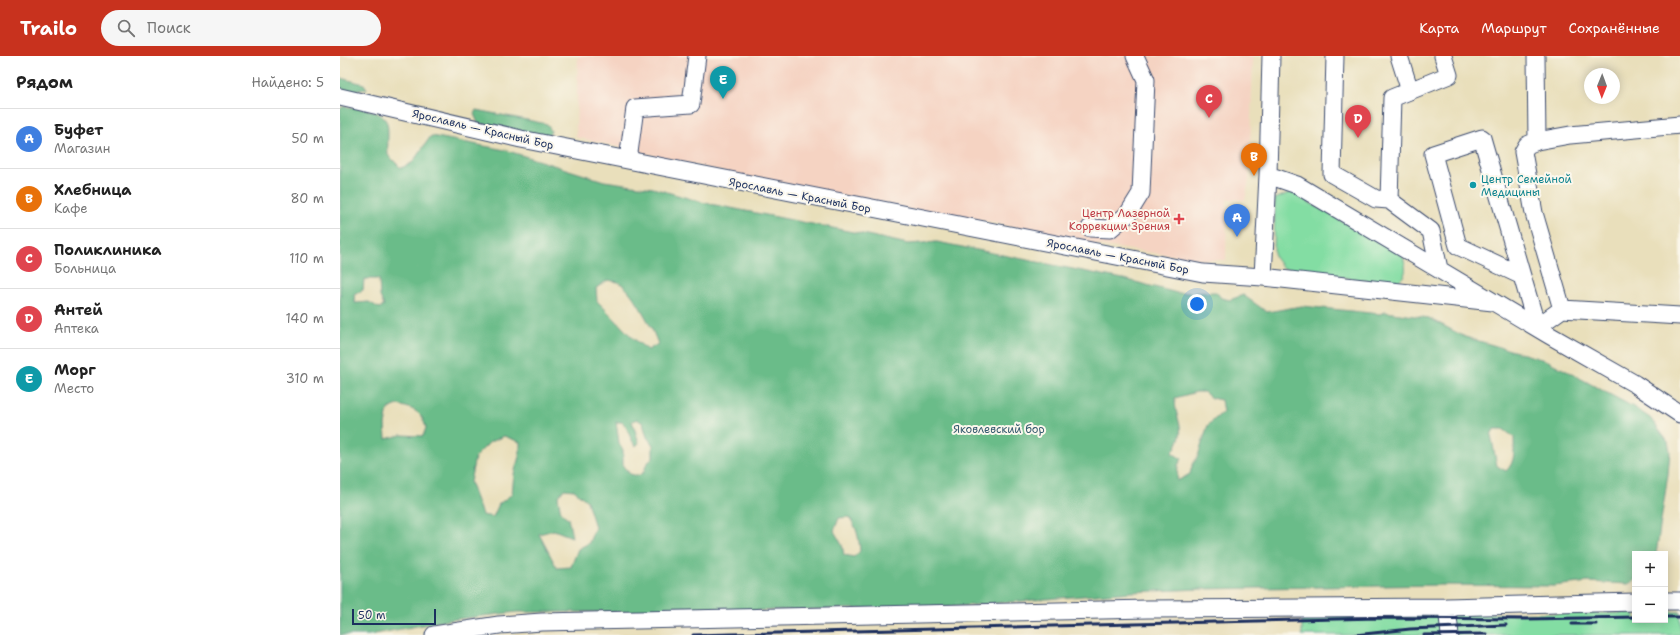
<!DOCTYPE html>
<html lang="ru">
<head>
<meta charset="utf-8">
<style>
	body { margin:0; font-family:"Shantell Sans",sans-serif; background:#f6f6f6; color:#222 }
	.controls { position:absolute; right:12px; bottom:12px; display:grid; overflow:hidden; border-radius:0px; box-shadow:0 2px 10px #0003 }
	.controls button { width:36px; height:36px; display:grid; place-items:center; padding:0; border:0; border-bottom:1px solid #e0e0e0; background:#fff; color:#222; font:20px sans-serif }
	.compass { position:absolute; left:1244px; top:12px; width:36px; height:36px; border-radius:50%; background:#fff; box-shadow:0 2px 10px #0003; rotate:181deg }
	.scale { position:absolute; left:12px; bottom:10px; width:84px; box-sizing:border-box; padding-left:4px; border:2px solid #1b2f5e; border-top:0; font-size:11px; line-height:14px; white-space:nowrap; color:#1b2f5e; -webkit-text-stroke:3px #fbf7ec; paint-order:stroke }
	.you { position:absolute; left:857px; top:248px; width:14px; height:14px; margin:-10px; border:3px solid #fff; border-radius:50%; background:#1a73e8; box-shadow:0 0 0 6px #1a73e833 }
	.badge { display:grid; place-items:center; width:26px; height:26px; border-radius:50%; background:#c8321e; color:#fff; font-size:13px; font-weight:700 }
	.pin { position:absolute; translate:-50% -33px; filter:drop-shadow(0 1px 2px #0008) }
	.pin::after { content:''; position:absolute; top:21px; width:14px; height:12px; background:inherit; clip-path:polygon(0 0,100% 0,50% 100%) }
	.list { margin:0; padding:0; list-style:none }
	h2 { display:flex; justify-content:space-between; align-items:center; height:52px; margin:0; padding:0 16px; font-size:17px }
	h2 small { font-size:13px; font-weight:400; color:#767676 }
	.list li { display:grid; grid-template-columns:26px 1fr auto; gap:12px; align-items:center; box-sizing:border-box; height:60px; padding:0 16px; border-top:1px solid #e0e0e0 }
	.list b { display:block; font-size:15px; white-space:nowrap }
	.list p { margin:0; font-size:13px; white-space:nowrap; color:#767676 }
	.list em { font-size:13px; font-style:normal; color:#767676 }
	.icon { flex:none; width:22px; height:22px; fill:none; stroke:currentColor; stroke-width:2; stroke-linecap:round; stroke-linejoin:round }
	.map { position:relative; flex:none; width:1340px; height:579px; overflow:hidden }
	header { display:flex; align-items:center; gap:24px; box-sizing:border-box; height:56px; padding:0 20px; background:#c8321e; color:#fff }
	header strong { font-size:19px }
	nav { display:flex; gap:22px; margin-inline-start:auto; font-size:14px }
	.search { width:280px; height:36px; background:#f6f6f6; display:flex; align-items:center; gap:10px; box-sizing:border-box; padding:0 14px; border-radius:22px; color:#767676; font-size:15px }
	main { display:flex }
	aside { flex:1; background:#fff }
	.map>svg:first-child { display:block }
	.built { fill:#f5d3c2 }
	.green { fill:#83dda3; stroke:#4f8680 }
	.forest { fill:#6abc89; stroke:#427674; fill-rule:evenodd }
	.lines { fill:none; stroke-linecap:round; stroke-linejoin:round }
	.minor-casing { stroke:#3a496c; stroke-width:19 }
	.minor { stroke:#fff; stroke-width:17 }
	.rail { stroke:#1b2f5e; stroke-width:3 }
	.culture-dot { fill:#0f9aa8; stroke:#fbf7ec; stroke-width:1.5 }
	.health-dot { fill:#e0444e; stroke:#fbf7ec; stroke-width:1.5 }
	.labels { text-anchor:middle; stroke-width:4; stroke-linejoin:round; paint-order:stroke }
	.street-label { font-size:11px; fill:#1b2f5e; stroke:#fbf7ec }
	.culture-label { font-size:11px; fill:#0d838f; stroke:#fbf7ec; text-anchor:start }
	.health-label { font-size:11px; fill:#be3a42; stroke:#fbf7ec; text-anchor:end }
	.park-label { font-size:11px; fill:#355a6f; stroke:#fbf7ec }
</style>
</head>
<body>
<header>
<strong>Trailo</strong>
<div class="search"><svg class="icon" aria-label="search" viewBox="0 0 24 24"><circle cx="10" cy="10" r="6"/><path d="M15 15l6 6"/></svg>Поиск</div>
<nav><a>Карта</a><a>Маршрут</a><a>Сохранённые</a></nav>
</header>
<main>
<aside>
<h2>Рядом<small>Найдено: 5</small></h2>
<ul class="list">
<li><span class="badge" style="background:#3f7fe0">A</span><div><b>Буфет</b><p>Магазин</p></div><em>50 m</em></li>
<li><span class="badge" style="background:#e8710a">B</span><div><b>Хлебница</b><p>Кафе</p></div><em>80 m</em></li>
<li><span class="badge" style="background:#e0444e">C</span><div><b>Поликлиника</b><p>Больница</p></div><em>110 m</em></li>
<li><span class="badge" style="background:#e0444e">D</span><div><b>Антей</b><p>Аптека</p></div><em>140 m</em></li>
<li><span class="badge" style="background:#0f9aa8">E</span><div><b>Морг</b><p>Место</p></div><em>310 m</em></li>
</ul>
</aside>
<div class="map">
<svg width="1340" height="579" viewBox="0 0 1340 579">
	<rect width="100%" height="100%" fill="#fbf7ec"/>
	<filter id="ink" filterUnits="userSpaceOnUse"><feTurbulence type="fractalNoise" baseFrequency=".025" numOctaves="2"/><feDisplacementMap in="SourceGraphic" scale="8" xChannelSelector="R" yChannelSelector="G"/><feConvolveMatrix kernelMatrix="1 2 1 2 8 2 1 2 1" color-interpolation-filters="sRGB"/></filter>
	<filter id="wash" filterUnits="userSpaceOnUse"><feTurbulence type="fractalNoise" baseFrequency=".012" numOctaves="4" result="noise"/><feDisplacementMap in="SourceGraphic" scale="16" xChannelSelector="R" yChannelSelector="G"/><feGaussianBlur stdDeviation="0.9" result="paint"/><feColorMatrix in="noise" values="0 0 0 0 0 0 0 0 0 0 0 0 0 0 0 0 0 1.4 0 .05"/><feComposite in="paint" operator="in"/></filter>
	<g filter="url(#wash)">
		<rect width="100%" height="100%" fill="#e9dfbb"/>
		<!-- built -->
		<path class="built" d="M238 0H913L909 124 905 144 887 143 886 204H864L749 188 617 159 575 155 375 114 236 81Z"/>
		<!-- green -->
		<path class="green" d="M951 136 1063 200C1067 216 1067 219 1054 229L943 212 934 200 935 143Z
			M1325 556H1340V579H962V559L1295 557V564H1325Z"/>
		<!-- forest -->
		<path class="forest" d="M0 22 24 28 27 33 12 35 0 34Z
			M2 51C15 51 41 52 47 67 49 74 47 91 48 99L61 112 72 107 91 80 165 94 264 125 313 132 365 147 518 177 568 188 597 186 788 224 837 237 876 236 881 242 890 244 903 239 927 256 962 250 1040 258 1045 256 1089 262 1125 281 1208 305 1295 352 1310 362 1328 386 1330 395 1328 418 1316 498H1295V525L1288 528 1248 526 1214 530 1100 529 860 533 791 536 609 551 334 556H177L109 564 29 579H0V241L1 240 0 237V53ZM24 223H39L40 240 44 250 39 252 29 246 15 247 14 239 23 234ZM268 224C271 225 277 225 280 227 294 236 313 273 318 288L308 294C288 280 274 261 257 245L256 232ZM856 336H864L871 342 881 344 883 356 868 369 858 400 852 410 850 418 837 425 838 409 842 403 832 397C849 371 835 368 835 342ZM58 349C75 353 82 356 86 372L83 380 61 379 46 383 45 369 48 353ZM297 363 303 367 307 381 313 389V401L306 409 304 416 298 420 290 418 283 410V394L279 387 276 366H282C290 374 288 381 296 390L299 387 292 365ZM1154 373H1163L1174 381C1174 393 1176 406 1166 415L1157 410 1151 379ZM164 380 180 386V397L174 418 172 438 159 448 153 461 142 459 130 426 135 401 150 386ZM224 433 234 434 247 445 255 471 249 487 238 493 231 511 217 512 199 478 214 474 232 481 228 462 221 457 218 441ZM509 461C517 471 519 482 520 495L514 501 504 499 502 489 494 475 499 462Z
			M136 54 207 68 211 75 207 82 138 67 134 58Z"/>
	</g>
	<g filter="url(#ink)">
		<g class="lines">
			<!-- minor casing -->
			<g class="minor-casing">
				<path id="minor" d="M995 0 992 118 1036 143 1049 144
					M1059 0 1070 35
					M1196 0 1197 85
					M0 41 181 83 863 217 923 221 1153 246
					M288 104 295 52 351 48 357 0
					M928 119 957 129 1209 279 1295 328 1340 358
					M750 172 770 173 788 158 801 137 806 24 795 0
					M1099 213 1091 175 1049 144 1052 42 1109 19 1103 0
					M1182 220 1118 190 1093 98 1142 82 1182 220 1197 271 1222 253 1340 260
					M923 221 928 119 931 0
					M1222 253 1194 157 1183 96 1187 89 1197 85 1230 79 1340 69
					M1325 545H1340
					M1107 551 1110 579
					M94 579 159 569 202 566 808 553 1107 551 1295 546"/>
			</g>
			<!-- minor -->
			<use href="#minor" class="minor"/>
			<!-- rail -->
			<path class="rail" d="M1325 561H1340
				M1232 568H1256
				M353 579 1038 562 1187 563 1295 561
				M1015 579 1070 573 1166 569
				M1084 579 1146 578"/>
		</g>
	</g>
	<!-- markers -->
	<circle class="culture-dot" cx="1133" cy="129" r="4"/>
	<path class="health-dot" d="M837 157h4v4h4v4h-4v4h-4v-4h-4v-4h4z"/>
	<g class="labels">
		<!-- street labels -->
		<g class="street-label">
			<text transform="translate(143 73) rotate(13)" y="4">Ярославль — Красный Бор</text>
			<text transform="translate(460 139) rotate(11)" y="4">Ярославль — Красный Бор</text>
			<text transform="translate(778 200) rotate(11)" y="4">Ярославль — Красный Бор</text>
		</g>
		<!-- culture labels -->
		<g class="culture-label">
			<text x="1141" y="127">Центр Семейной<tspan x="1141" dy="13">Медицины</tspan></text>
		</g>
		<!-- health labels -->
		<g class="health-label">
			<text x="830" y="161">Центр Лазерной<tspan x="830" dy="13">Коррекции Зрения</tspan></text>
		</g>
		<!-- park labels -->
		<g class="park-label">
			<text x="659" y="377">Яковлевский бор</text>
		</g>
	</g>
</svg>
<div class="controls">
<button>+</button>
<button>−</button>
</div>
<svg class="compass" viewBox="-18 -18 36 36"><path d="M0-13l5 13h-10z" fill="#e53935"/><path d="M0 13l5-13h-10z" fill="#767676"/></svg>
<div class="scale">50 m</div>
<div class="you"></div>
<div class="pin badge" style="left:897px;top:181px;background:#3f7fe0">A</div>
<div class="pin badge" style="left:914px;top:120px;background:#e8710a">B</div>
<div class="pin badge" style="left:869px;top:62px;background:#e0444e">C</div>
<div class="pin badge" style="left:1018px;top:82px;background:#e0444e">D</div>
<div class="pin badge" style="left:383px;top:43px;background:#0f9aa8">E</div>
</div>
</main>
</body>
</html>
